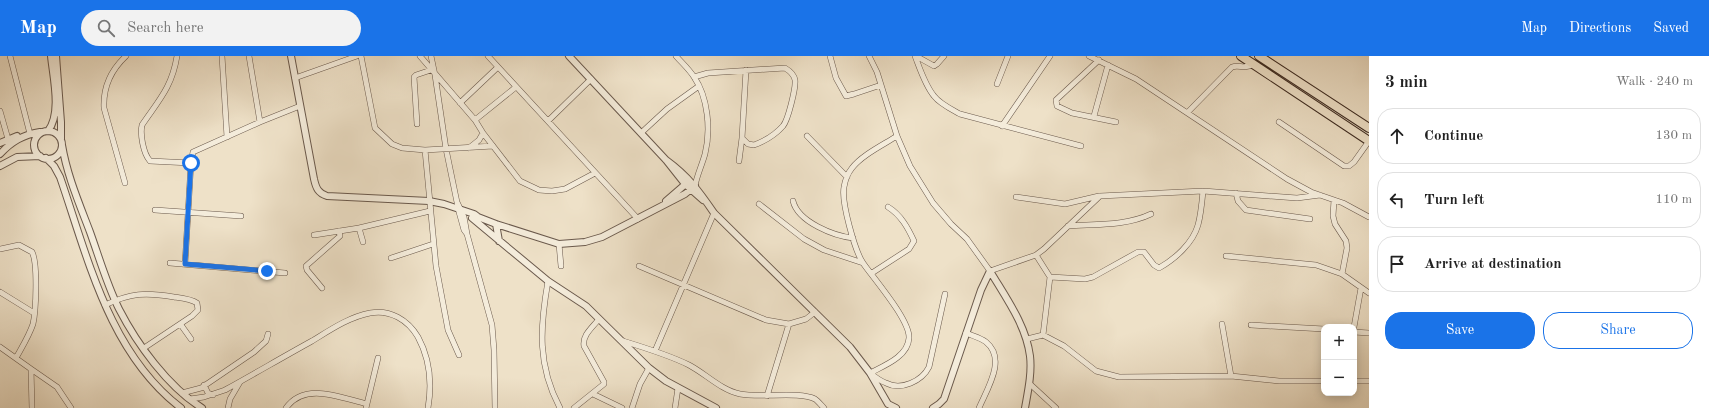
<!DOCTYPE html>
<html lang="en">
<head>
<meta charset="utf-8">
<style>
	body { margin:0; font-family:"Old Standard TT",serif; background:#f2f2f2; color:#222 }
	.controls { position:absolute; right:12px; bottom:12px; display:grid; overflow:hidden; border-radius:8px; box-shadow:0 2px 10px #0003 }
	.controls button { width:36px; height:36px; display:grid; place-items:center; padding:0; border:0; border-bottom:1px solid #e0e0e0; background:#fff; color:#222; font:20px sans-serif }
	.stop { position:absolute; width:12px; height:12px; margin:-9px; border:3px solid #1a73e8; border-radius:50%; background:#fff }
	.stop.end { background:#1a73e8; border-color:#fff; box-shadow:0 1px 4px #0008 }
	.list { margin:0; padding:0; list-style:none }
	h2 { display:flex; justify-content:space-between; align-items:center; height:52px; margin:0; padding:0 16px; font-size:17px }
	h2 small { font-size:13px; font-weight:400; color:#767676 }
	.list li { display:grid; grid-template-columns:26px 1fr auto; gap:12px; align-items:center; box-sizing:border-box; height:56px; margin:0 8px 8px; padding:0 8px; border:1px solid #e0e0e0; border-radius:16px }
	.list b { display:block; font-size:15px; white-space:nowrap }
	.list em { font-size:13px; font-style:normal; color:#767676 }
	.actions { display:flex; gap:8px; padding:12px 16px }
	.actions a { flex:1; padding:9px 0; border:1px solid #1a73e8; border-radius:16px; text-align:center; font-size:14px; color:#1a73e8 }
	.actions .main { background:#1a73e8; color:#fff }
	.icon { flex:none; width:22px; height:22px; fill:none; stroke:currentColor; stroke-width:2; stroke-linecap:round; stroke-linejoin:round }
	.map { position:relative; flex:none; width:1369px; height:352px; overflow:hidden }
	header { display:flex; align-items:center; gap:24px; box-sizing:border-box; height:56px; padding:0 20px; background:#1a73e8; color:#fff }
	header strong { font-size:19px }
	nav { display:flex; gap:22px; margin-inline-start:auto; font-size:14px }
	.search { width:280px; height:36px; background:#f2f2f2; display:flex; align-items:center; gap:10px; box-sizing:border-box; padding:0 14px; border-radius:22px; color:#767676; font-size:15px }
	main { display:flex }
	aside { flex:1; background:#fff }
	.map>svg:first-child { display:block }
	.lines { fill:none; stroke-linecap:round; stroke-linejoin:round }
	.minor-casing { stroke:#6a594c; stroke-width:6 }
	.tertiary-casing { stroke:#6a594c; stroke-width:8 }
	.primary-casing { stroke:#3e2c22; stroke-width:10 }
	.minor { stroke:#f4ecdb; stroke-width:5 }
	.tertiary { stroke:#f4ecdb; stroke-width:6 }
	.primary { stroke:#eee1c8; stroke-width:8 }
	.route { stroke:#1a73e8; stroke-width:5 }
</style>
</head>
<body>
<header>
<strong>Map</strong>
<div class="search"><svg class="icon" aria-label="search" viewBox="0 0 24 24"><circle cx="10" cy="10" r="6"/><path d="M15 15l6 6"/></svg>Search here</div>
<nav><a>Map</a><a>Directions</a><a>Saved</a></nav>
</header>
<main>
<div class="map">
<svg width="1369" height="352" viewBox="0 0 1369 352">
	<rect width="100%" height="100%" fill="#eee1c8"/>
	<filter id="stains"><feTurbulence type="fractalNoise" baseFrequency=".005" numOctaves="4"/><feColorMatrix values="0 0 0 0 .2 0 0 0 0 .09 0 0 0 0 .02 0 0 0 .5 -.17"/></filter>
	<radialGradient id="worn" r=".72"><stop offset=".6" stop-color="#630" stop-opacity="0"/><stop offset="1" stop-color="#630" stop-opacity=".3"/></radialGradient>
	<g class="lines">
		<!-- minor casing -->
		<g class="minor-casing">
			<path id="minor" d="M10 0 30 78
				M177 0C172 31 159 44 142 69 140 78 143 97 150 105L191 107
				M222 0 227 81
				M249 0 260 66
				M361 0 375 72 392 88 402 92 425 94 493 90
				M420 0 475 64 483 77 520 125 539 134 552 135 565 133 595 117
				M431 0 435 19 446 93 459 156 464 174 467 178
				M488 0 638 163
				M676 0C682 7 689 13 694 21 708 41 711 74 705 98 702 109 697 119 695 130
				M830 0 836 22 846 40 854 38 881 29
				M869 0 877 16 897 80 910 110 933 147 951 168 967 183 990 215 1036 199 1044 193 1100 140 1203 135 1297 142 1320 139
				M915 0C920 13 925 29 934 40 940 48 951 53 960 58L1081 90
				M916 0 934 10 937 8 944 0
				M1089 0 1136 23 1287 123 1311 136 1343 147 1369 161
				M1099 4 1056 44 1057 50 1072 57 1116 66
				M694 21 708 17 785 12C790 15 794 18 795 24 796 32 788 64 783 70 775 79 765 85 754 89L748 88 742 82 739 105
				M295 22 357 0
				M997 28 1008 0
				M460 47 498 11
				M0 55 8 83
				M1188 56 1232 11C1239 8 1245 14 1253 8
				M1094 60 1108 9
				M475 64 516 31
				M548 65 591 23
				M1279 66 1344 110H1349L1354 106 1369 85
				M417 68 414 21 416 19 431 14
				M1002 70 1050 0
				M641 77 667 53 699 30
				M807 80 847 121
				M897 80C883 89 862 99 852 112 848 117 845 125 844 131 841 146 855 195 863 207 874 223 910 264 909 282 908 301 883 310 870 317 875 321 880 325 886 327 901 335 922 325 929 311L945 238
				M742 82 746 14
				M469 92 479 84 483 77
				M425 94 436 210 448 274 459 299
				M125 127 104 52C103 32 111 14 126 0
				M1236 137 1238 145 1246 154 1310 163
				M1016 141 1065 148 1099 140
				M1334 144 1333 160 1335 168 1346 185 1347 192 1342 218
				M793 145C798 166 834 180 853 182
				M457 146 464 161 467 178 492 269 494 294 495 352
				M759 148 804 183 824 194 863 207
				M155 154 241 160
				M1068 170C1095 168 1126 170 1151 158
				M359 172 363 186
				M314 179 359 172 430 155
				M559 188 561 210
				M0 193 19 189 32 196C38 207 36 255 33 268 29 280 22 291 16 302
				M1036 199 1050 221 1085 223 1093 221 1138 196H1144L1154 209 1159 212C1175 203 1193 187 1198 169 1201 158 1202 146 1203 135
				M1226 200 1316 209 1342 218 1369 237
				M391 202 433 188
				M170 207 285 217
				M185 208 191 107 193 96 260 66 300 50
				M639 210 766 264 789 268 806 263 815 256
				M872 217 909 193 914 185C908 172 901 159 888 151
				M548 225C540 271 537 309 560 352
				M322 232 307 214 306 210 340 180 339 175
				M0 236 34 257
				M105 249C131 237 145 236 174 241 181 242 191 243 197 247L198 254 192 260 144 292
				M1222 268 1231 320
				M181 269 191 283
				M1251 269 1324 273
				M1354 271 1361 232
				M1354 276 1369 277
				M966 277C973 280 981 282 986 286 1007 303 987 333 979 352
				M1043 279 1050 221
				M1027 283 1043 279 1064 290 1096 315 1119 321 1231 320 1279 325H1324
				M623 285C646 292 669 299 689 309 706 318 721 334 740 338 760 342 800 335 815 343 818 345 821 349 824 352
				M0 291 31 313 32 352
				M655 295 714 157
				M31 313 57 331 71 352
				M1354 325H1369
				M1030 328 1056 352
				M204 329 208 337 213 339
				M182 337 201 332 254 296 266 285 268 278
				M593 338 622 352
				M767 340 789 268
				M190 343 204 341 225 334C254 318 283 301 312 285 330 274 349 261 370 257 390 253 408 264 418 281 430 303 432 328 428 352
				M228 352 230 343 240 326
				M286 352C305 325 341 342 367 348
				M366 352 378 302
				M574 352 604 328V326L584 290C582 279 593 271 599 263
				M632 352 640 328 649 312
				M675 352 678 332"/>
		</g>
		<!-- tertiary casing -->
		<g class="tertiary-casing">
			<path id="tertiary" d="M56 0 61 66V83
				M291 0 314 123C316 132 318 137 327 140L429 145 444 148 474 158 478 161 496 168 559 188 585 186 602 181 685 138 695 130
				M569 0 666 104 685 128 703 144
				M48 75C62 57 53 21 51 0
				M34 89a14 14 0 1 1 28 0a14 14 0 1 1-28 0Z
				M0 87 17 80
				M62 89C67 119 79 147 90 176 99 201 107 229 119 253 137 288 168 331 202 352
				M0 98C12 85 23 79 40 76
				M46 102 54 110 60 121C88 202 109 297 181 352
				M666 104C688 120 699 135 714 157L850 291 870 317 888 348 896 352
				M0 110 17 101 40 100
				M666 145 688 126
				M472 162 548 225 586 250 649 312 666 325 716 352
				M496 168 499 185
				M990 215C1006 242 1026 269 1030 300 1032 317 1028 335 1025 352
				M933 352 939 348 944 343 981 234 990 215"/>
		</g>
		<!-- primary casing -->
		<g class="primary-casing">
			<path id="primary" d="M1241 0 1369 85
				M1259 0 1369 72"/>
		</g>
		<!-- minor -->
		<use href="#minor" class="minor"/>
		<!-- tertiary -->
		<use href="#tertiary" class="tertiary"/>
		<!-- primary -->
		<use href="#primary" class="primary"/>
	</g>
	<g class="lines">
		<!-- route -->
		<path class="route" d="M191 107 185 208 267 215"/>
	</g>
	<rect width="100%" height="100%" filter="url(#stains)"/>
	<rect width="100%" height="100%" fill="url(#worn)"/>
</svg>
<div class="controls">
<button>+</button>
<button>−</button>
</div>
<div class="stop" style="left:191px;top:107px"></div>
<div class="stop end" style="left:267px;top:215px"></div>
</div>
<aside>
<h2>3 min<small>Walk · 240 m</small></h2>
<ul class="list">
<li><svg class="icon" aria-label="ahead" viewBox="0 0 24 24"><path d="M12 20V5M6 11l6-6 6 6"/></svg><div><b>Continue</b></div><em>130 m</em></li>
<li><svg class="icon" aria-label="left" viewBox="0 0 24 24"><path d="M17 20v-9H6M10 6l-5 5 5 5"/></svg><div><b>Turn left</b></div><em>110 m</em></li>
<li><svg class="icon" aria-label="arrive" viewBox="0 0 24 24"><path d="M6 21V4h12l-3 4 3 4H6"/></svg><div><b>Arrive at destination</b></div></li>
</ul>
<div class="actions"><a class="main">Save</a><a>Share</a></div>
</aside>
</main>
</body>
</html>
